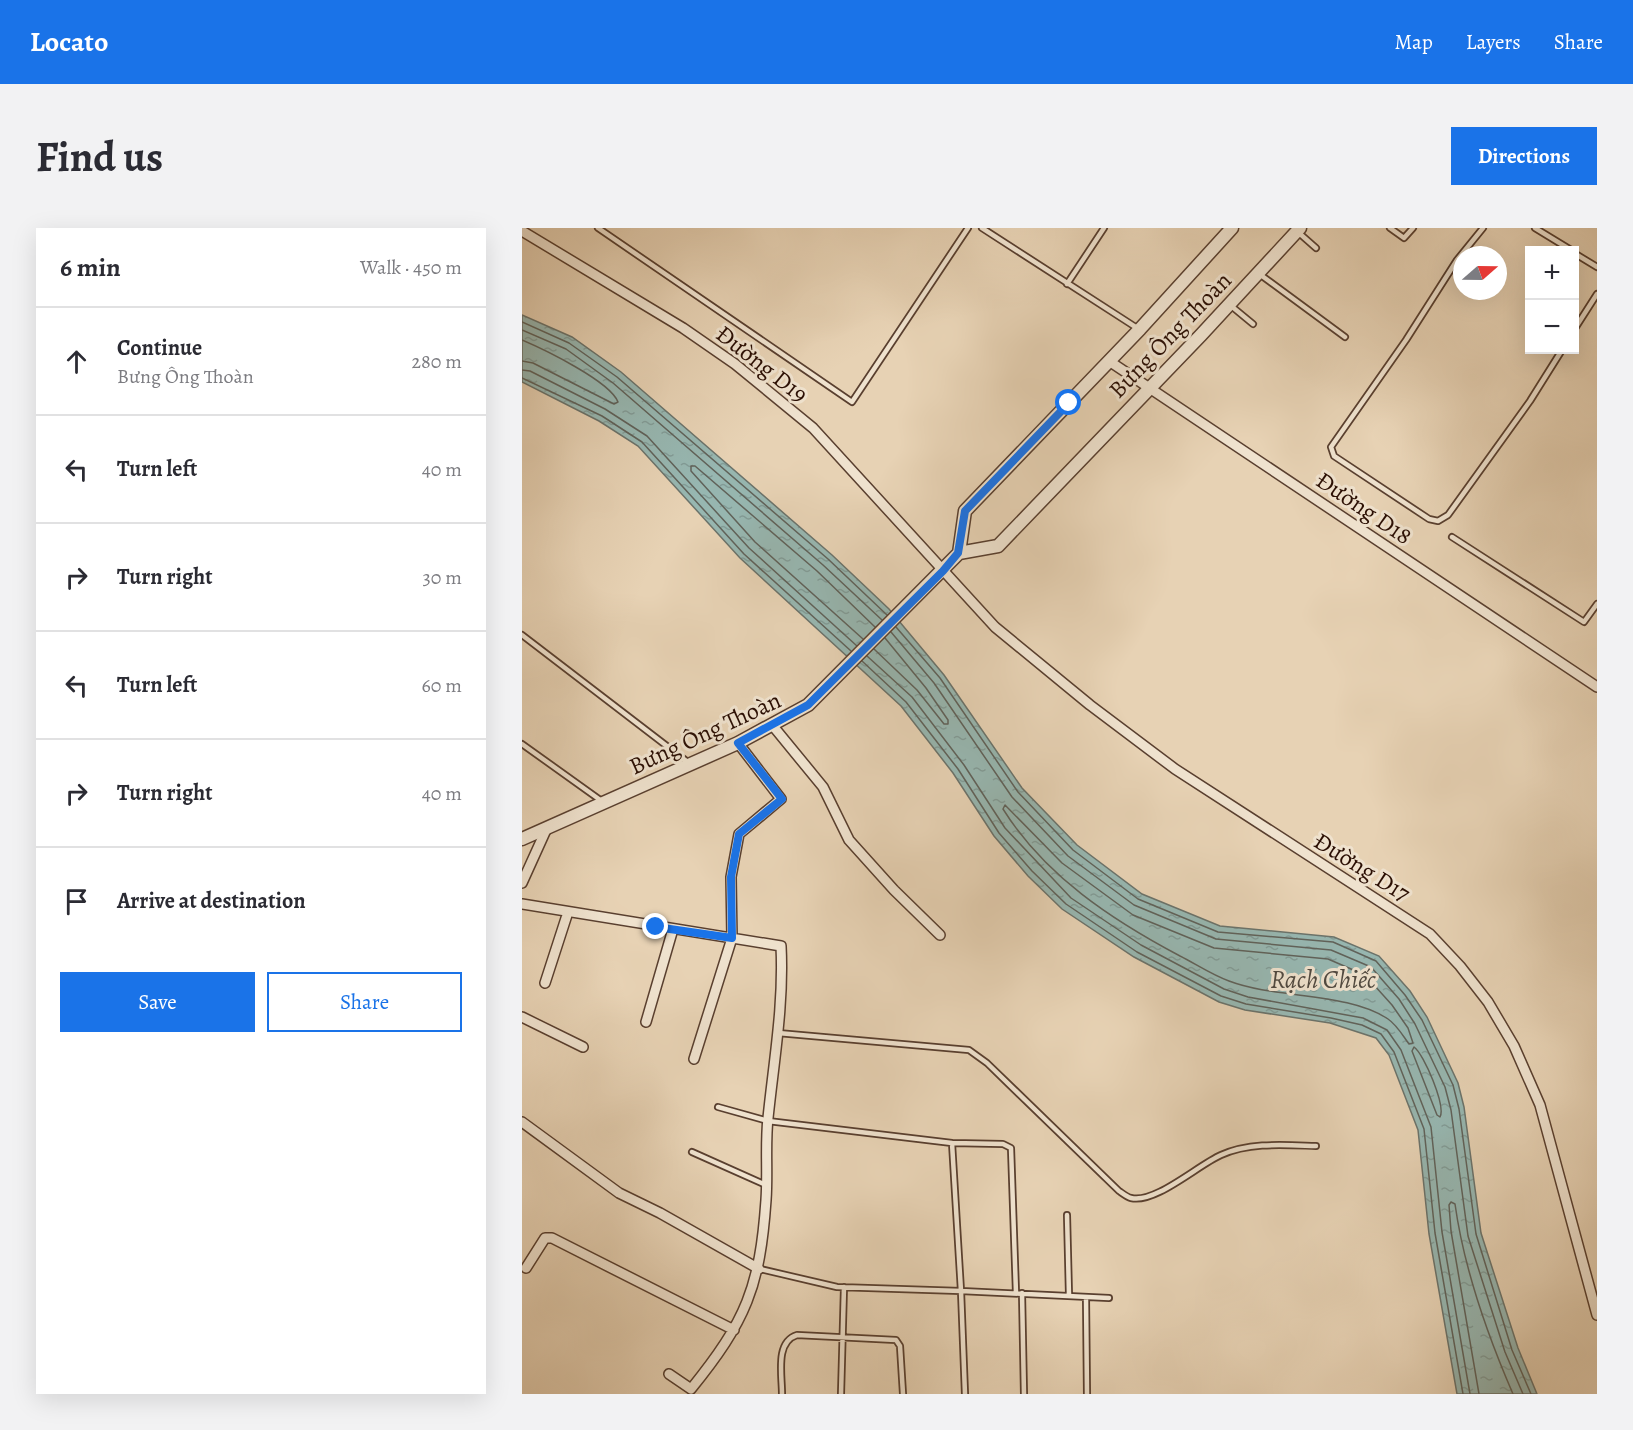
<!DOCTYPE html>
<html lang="en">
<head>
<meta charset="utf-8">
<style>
	body { margin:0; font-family:Alegreya,serif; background:#f2f2f3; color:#2b2b33 }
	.controls { position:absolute; right:18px; top:18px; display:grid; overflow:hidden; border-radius:0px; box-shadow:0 6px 24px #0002 }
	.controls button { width:54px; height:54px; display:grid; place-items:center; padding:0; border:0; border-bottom:2px solid #e1e1e2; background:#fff; color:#2b2b33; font:30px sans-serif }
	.compass { position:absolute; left:931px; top:18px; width:54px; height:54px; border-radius:50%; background:#fff; box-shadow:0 6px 24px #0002; rotate:70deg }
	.stop { position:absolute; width:18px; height:18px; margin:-14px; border:4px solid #1a73e8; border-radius:50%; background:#fff }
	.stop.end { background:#1a73e8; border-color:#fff; box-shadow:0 2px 6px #0008 }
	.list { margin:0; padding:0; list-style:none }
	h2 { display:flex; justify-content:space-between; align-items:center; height:78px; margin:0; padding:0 24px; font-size:26px }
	h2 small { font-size:20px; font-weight:400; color:#7c7c81 }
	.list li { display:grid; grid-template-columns:39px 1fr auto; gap:18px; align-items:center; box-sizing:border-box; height:108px; padding:0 24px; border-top:2px solid #e1e1e2 }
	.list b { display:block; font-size:22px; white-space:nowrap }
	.list p { margin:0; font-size:20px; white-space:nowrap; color:#7c7c81 }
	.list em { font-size:20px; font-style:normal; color:#7c7c81 }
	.actions { display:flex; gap:12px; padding:18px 24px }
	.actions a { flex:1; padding:14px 0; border:2px solid #1a73e8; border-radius:0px; text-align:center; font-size:21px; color:#1a73e8 }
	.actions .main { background:#1a73e8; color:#fff }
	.icon { flex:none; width:33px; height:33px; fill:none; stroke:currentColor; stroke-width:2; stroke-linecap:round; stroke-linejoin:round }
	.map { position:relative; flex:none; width:1075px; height:1166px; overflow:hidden; border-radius:0px }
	header { display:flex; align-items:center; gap:36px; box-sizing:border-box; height:84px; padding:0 30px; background:#1a73e8; color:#fff }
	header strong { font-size:28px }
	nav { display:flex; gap:33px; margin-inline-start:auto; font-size:21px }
	.intro { display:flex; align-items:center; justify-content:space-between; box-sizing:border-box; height:144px; padding:0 36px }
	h1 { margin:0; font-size:42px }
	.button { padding:15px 27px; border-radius:0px; background:#1a73e8; color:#fff; font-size:21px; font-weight:700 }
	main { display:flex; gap:36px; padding:0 36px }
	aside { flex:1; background:#fff; border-radius:0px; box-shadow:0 6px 24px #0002 }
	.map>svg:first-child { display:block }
	.water { fill:url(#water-ripples); stroke:#6b736b; stroke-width:1.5 }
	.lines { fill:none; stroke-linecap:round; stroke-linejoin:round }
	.shore { stroke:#60625a; stroke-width:1.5 }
	.service-casing { stroke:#593f2f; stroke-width:8 }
	.minor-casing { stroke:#593f2f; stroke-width:12 }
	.tertiary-casing { stroke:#593f2f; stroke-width:15 }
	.service { stroke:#efe2ce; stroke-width:4.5 }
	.minor { stroke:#efe2ce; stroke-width:9 }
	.tertiary { stroke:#efe2ce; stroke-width:12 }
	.route { stroke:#1a73e8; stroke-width:8 }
	.labels { text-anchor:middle; stroke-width:6; stroke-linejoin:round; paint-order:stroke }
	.street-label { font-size:24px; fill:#2a0e03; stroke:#efe2ce }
	.water-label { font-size:26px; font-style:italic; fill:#504940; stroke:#efe2ce }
</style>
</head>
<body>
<header>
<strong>Locato</strong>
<nav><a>Map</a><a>Layers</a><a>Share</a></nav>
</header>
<div class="intro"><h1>Find us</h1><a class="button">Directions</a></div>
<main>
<aside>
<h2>6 min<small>Walk · 450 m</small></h2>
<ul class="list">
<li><svg class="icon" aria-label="ahead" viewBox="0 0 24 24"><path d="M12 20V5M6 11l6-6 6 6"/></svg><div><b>Continue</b><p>Bưng Ông Thoàn</p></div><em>280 m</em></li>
<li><svg class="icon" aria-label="left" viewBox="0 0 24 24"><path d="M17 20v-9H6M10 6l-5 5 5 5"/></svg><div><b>Turn left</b></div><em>40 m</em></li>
<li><svg class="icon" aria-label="right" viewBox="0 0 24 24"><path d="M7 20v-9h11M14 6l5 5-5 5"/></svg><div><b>Turn right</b></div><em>30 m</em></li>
<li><svg class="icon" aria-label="left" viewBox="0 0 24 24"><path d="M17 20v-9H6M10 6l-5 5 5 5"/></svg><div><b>Turn left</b></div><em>60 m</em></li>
<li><svg class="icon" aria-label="right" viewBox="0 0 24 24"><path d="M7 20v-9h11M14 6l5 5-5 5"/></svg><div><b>Turn right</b></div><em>40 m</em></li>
<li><svg class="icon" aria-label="arrive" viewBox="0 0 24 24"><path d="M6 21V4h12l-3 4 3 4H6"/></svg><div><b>Arrive at destination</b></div></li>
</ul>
<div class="actions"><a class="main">Save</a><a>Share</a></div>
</aside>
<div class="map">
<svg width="1075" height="1166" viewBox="0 0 1075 1166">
	<defs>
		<pattern id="water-ripples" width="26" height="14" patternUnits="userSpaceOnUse" patternTransform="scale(1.5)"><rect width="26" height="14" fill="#97b7b1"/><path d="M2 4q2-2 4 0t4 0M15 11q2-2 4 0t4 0" fill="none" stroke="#829c97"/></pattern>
	</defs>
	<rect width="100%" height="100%" fill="#e7d2b4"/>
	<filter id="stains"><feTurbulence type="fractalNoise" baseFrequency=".00333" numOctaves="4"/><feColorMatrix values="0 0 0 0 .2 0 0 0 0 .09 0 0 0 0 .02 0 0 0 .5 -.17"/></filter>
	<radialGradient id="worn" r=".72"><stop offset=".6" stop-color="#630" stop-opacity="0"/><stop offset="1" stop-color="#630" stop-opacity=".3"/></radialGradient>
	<!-- water -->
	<path class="water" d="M0 87 50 109 99 144 310 327 367 381 422 447 500 560 555 617 620 666 698 698 812 709 857 728 888 763 905 789 936 855 942 879 959 1005 996 1120 1015 1166H935L907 1006 896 902 867 827 854 810 808 795 723 782 697 774 612 729 540 681 506 648 472 608 431 545 379 478 218 330 116 218 77 193 0 154Z"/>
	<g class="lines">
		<!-- shore -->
		<path class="shore" d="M0 94 47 115 95 149 306 331 365 387
			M0 102 44 121 91 155 301 337 360 392
			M0 112C21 121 88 153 96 174L92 176 11 135 0 133
			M0 142 8 143 83 181 125 208 227 320 335 418
			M0 150 80 188 120 214 222 326 329 423
			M374 399 418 450 496 564 551 622 616 671 696 704 811 714 854 733 883 767 900 792 931 857 937 881 954 1006 990 1122 1009 1166
			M369 404 412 455 490 569 546 628 612 677 694 711 809 722 849 739 877 771 893 796 923 859 929 882 946 1008 983 1124 1001 1166
			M341 411 233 314 169 243V238H173L295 343 353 399
			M352 421 395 462 422 496H426V492L404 460 363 410
			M345 428 390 469 442 537 483 600 549 670 619 717 702 761 726 769 841 790 865 802 879 822 909 899 920 1004 948 1166
			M340 433 384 474 436 541 477 605 510 643 544 676 615 724 699 768 724 776 809 790 840 797 859 806 872 824 902 901 913 1005 941 1166
			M483 577 540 635 611 687 692 720 806 731 843 747 870 777 886 800 891 815 887 816C881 808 875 797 866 791 826 764 754 771 707 753 690 747 674 736 658 728 590 692 523 648 481 581Z
			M892 819C902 826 924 878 918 889L915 887 890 823Z
			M957 1166 929 1003 927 977 929 974 933 976C942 1041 965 1106 991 1166"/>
		<!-- service casing -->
		<g class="service-casing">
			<path id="service" d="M76 0 330 174 446 0
				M460 0 615 100
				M868 0 882 10 891 0
				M961 0 935 32 884 112 809 219 812 228 907 291 916 293 926 287 1008 173 1040 122
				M1013 0 1049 22
				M777 5 794 20
				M1052 25 1075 39
				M736 45 823 109
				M545 56 582 0
				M708 77 731 96
				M1052 102 1075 66
				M930 309 1062 394 1075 376
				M0 407 167 535
				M0 516 81 574
				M256 805 447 822 465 835 597 963C600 965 605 969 609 970 633 976 676 937 699 927 728 914 762 917 794 918
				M196 879 246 893 430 915 439 1063 587 1070
				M430 915 481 916 489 920 494 1065
				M170 924 244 957
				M545 987 547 1067
				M238 1041 315 1059 439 1063 443 1166
				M500 1065 502 1166
				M564 1069 565 1166
				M260 1166C260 1146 253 1114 275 1107L374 1112 378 1118 381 1166
				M319 1166 322 1059"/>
		</g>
		<!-- minor casing -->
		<g class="minor-casing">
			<path id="minor" d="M0 3 161 100 213 136 291 200 473 399 568 477 653 541 908 706 938 738 966 774 992 818 1018 877 1075 1087
				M587 133 1075 459
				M251 498 301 559 327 612 372 662 418 707
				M0 655 24 602
				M0 676 259 718C262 776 252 832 246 890 243 917 246 944 244 972 238 1059 224 1093 169 1161L147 1146
				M23 755 46 684
				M0 789 61 819
				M124 794 151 701
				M172 831 210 710 209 649 217 606 259 571 216 515
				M0 894 97 965 138 985 237 1041
				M4 1040 23 1010H30L212 1102"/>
		</g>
		<!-- tertiary casing -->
		<g class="tertiary-casing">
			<path id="tertiary" d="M437 325 476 318 679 107 778 0
				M0 611 216 515 286 477 437 325 443 283 618 101 710 0"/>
		</g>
		<!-- service -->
		<use href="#service" class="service"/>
		<!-- minor -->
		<use href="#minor" class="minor"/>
		<!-- tertiary -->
		<use href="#tertiary" class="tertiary"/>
	</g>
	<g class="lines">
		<!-- route -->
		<path class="route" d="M134 699 210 710 209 649 217 606 260 571 216 515 286 477 421 343 436 325 443 283 547 175"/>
	</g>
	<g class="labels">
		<!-- street labels -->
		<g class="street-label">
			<text transform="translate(648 107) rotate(-46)" y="8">Bưng Ông Thoàn</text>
			<text transform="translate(240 136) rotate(38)" y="8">Đường D19</text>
			<text transform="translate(842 280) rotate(34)" y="8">Đường D18</text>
			<text transform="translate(183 505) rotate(-25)" y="8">Bưng Ông Thoàn</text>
			<text transform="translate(840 639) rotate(32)" y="8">Đường D17</text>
		</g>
		<!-- water labels -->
		<g class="water-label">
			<text x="801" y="760">Rạch Chiếc</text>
		</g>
	</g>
	<rect width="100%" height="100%" filter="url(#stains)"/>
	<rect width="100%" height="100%" fill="url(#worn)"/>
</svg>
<div class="controls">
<button>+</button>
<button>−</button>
</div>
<svg class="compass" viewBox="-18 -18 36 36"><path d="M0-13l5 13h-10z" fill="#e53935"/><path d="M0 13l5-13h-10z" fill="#7c7c81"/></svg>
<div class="stop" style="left:547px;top:175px"></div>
<div class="stop end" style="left:134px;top:699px"></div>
</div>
</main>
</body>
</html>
